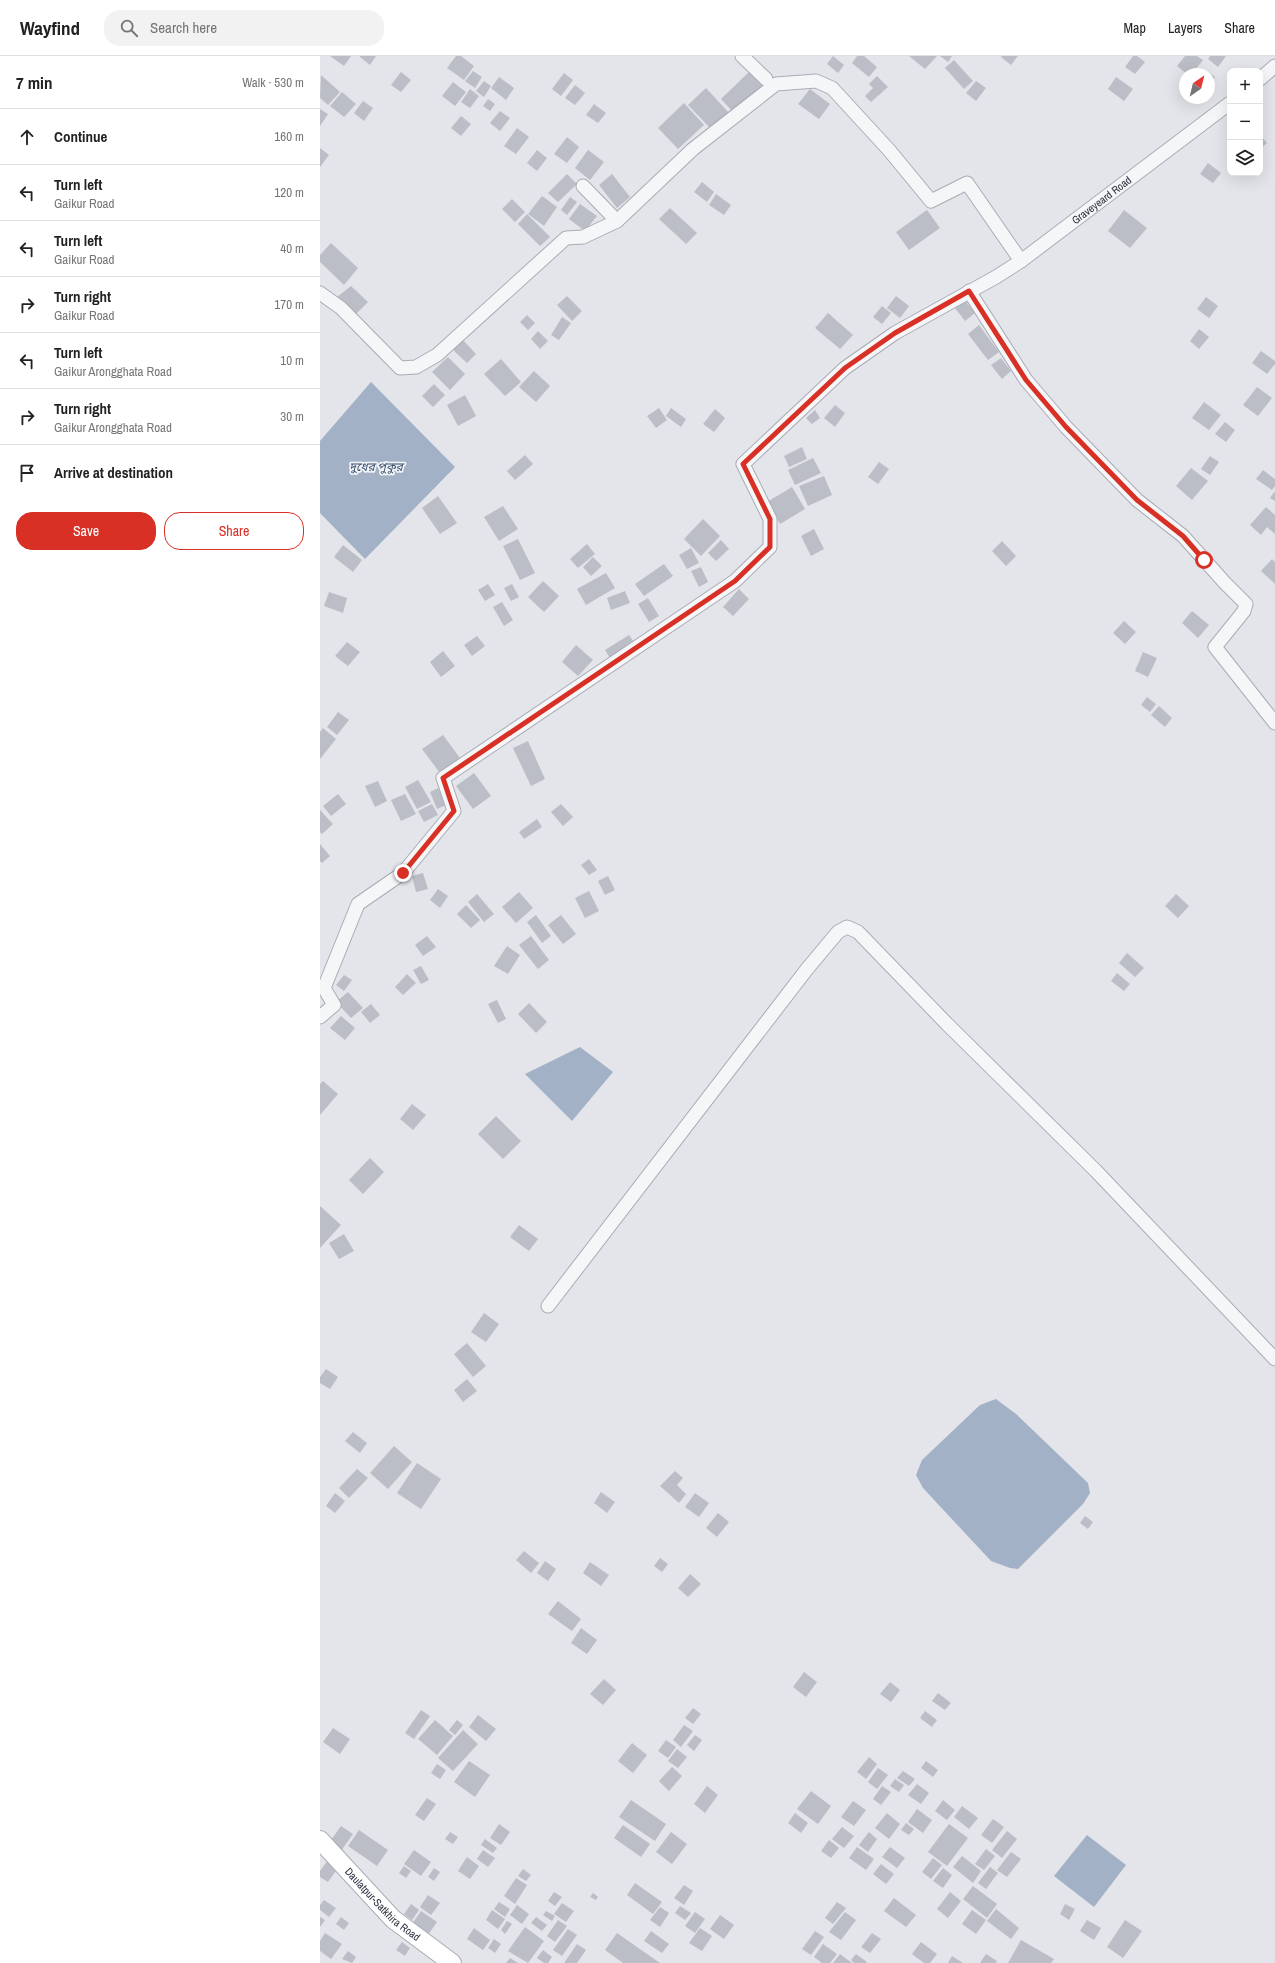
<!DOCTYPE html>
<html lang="en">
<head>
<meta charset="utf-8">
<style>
	body { margin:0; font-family:"Archivo Narrow","Noto Sans Bengali",sans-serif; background:#f2f2f2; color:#222 }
	.controls { position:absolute; right:12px; top:12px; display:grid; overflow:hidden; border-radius:8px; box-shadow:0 4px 16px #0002 }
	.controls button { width:36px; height:36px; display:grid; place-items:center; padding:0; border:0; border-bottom:1px solid #e0e0e0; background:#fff; color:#222; font:20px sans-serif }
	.compass { position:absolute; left:859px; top:12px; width:36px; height:36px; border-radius:50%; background:#fff; box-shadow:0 4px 16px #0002; rotate:35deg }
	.stop { position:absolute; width:12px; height:12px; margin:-9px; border:3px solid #d93025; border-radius:50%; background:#fff }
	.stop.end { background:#d93025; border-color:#fff; box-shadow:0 1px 4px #0008 }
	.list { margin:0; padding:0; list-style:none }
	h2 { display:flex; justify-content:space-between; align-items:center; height:52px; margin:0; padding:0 16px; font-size:17px }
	h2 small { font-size:13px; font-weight:400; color:#767676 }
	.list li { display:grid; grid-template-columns:26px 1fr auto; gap:12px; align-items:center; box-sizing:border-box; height:56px; padding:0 16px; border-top:1px solid #e0e0e0 }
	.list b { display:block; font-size:15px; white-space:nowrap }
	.list p { margin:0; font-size:13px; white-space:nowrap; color:#767676 }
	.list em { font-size:13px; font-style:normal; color:#767676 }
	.actions { display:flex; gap:8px; padding:12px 16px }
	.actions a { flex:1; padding:9px 0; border:1px solid #d93025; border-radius:16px; text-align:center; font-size:14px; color:#d93025 }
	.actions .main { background:#d93025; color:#fff }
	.icon { flex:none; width:22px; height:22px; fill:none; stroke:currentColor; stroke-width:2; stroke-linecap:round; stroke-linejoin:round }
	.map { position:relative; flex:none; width:955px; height:1907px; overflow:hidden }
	header { display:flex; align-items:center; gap:24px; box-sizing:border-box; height:56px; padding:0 20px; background:#fff; border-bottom:1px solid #e0e0e0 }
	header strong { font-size:19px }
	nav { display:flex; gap:22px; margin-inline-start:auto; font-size:14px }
	.search { width:280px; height:36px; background:#f2f2f2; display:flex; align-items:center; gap:10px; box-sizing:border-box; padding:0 14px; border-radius:16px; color:#767676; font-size:15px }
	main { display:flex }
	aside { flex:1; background:#fff }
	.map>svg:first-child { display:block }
	.water { fill:#a2b1c6 }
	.building { fill:#bbbec6 }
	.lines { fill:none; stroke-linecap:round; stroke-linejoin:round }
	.minor-casing { stroke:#a9acb4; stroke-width:15 }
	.secondary-casing { stroke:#a9acb4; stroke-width:20 }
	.minor { stroke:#f5f6f8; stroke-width:13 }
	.secondary { stroke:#fff; stroke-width:18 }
	.route { stroke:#d93025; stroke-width:5 }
	.labels { text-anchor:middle; stroke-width:3.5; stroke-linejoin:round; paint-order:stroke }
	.street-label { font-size:11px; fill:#2d3340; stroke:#f3f4f7 }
	.water-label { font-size:12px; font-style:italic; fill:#3b5070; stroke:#f3f4f7 }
</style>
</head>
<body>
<header>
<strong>Wayfind</strong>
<div class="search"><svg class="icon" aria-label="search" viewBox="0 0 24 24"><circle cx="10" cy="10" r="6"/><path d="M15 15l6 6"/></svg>Search here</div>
<nav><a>Map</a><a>Layers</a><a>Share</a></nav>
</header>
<main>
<aside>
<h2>7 min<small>Walk · 530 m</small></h2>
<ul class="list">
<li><svg class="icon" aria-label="ahead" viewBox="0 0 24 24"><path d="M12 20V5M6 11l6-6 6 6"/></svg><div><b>Continue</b></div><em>160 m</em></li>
<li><svg class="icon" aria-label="left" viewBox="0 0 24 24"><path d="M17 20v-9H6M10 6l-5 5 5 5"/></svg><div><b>Turn left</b><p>Gaikur Road</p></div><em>120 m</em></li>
<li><svg class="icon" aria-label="left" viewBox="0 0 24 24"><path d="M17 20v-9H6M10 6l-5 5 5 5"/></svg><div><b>Turn left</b><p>Gaikur Road</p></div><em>40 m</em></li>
<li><svg class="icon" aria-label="right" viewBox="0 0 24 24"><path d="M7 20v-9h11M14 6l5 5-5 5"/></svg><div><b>Turn right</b><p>Gaikur Road</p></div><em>170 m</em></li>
<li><svg class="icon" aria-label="left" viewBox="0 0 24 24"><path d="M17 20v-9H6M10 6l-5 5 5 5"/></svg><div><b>Turn left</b><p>Gaikur Arongghata Road</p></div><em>10 m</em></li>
<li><svg class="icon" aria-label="right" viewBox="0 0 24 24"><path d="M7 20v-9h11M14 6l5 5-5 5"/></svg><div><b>Turn right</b><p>Gaikur Arongghata Road</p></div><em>30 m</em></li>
<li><svg class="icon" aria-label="arrive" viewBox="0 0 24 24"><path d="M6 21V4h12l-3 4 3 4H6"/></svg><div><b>Arrive at destination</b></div></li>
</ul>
<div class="actions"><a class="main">Save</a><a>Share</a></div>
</aside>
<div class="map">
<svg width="955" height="1907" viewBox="0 0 955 1907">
	<rect width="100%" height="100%" fill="#e3e5ea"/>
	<!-- water -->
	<path class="water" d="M51 326 135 411 45 503 0 457V385Z
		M260 991 293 1016 252 1065 205 1018Z
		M676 1343 696 1358 768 1427 770 1437 763 1448 698 1513 690 1512 671 1505 603 1432 596 1419 602 1404 660 1349Z
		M767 1779 806 1809 774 1851 734 1820Z"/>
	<!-- building -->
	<path class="building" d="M10 0H31L24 10Z
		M40 0H56L50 9 40 1Z
		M136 0H141L154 10 144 24 127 12Z
		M513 0 524 9 518 17 507 8Z
		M537 0H544L557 11 549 21 532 7Z
		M589 0H617L605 13Z
		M620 0H632L628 6Z
		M682 0H698L691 9 681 1Z
		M813 0H817L825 6 815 18 805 11Z
		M865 0H877L883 4 872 18H867L857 10Z
		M890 0H906L898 11 888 3Z
		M634 4 653 25 644 33 625 12Z
		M885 14 895 21 889 29V18H882Z
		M153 15 162 21 155 32 145 25Z
		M81 16 91 24 81 36 71 29Z
		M429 16 443 31 415 58 401 43Z
		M244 17 253 24 241 40 232 33Z
		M1 19 20 36 8 49 0 42Z
		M557 20 568 31 551 46 545 40 553 32 549 28Z
		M179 21 194 32 186 44 171 32Z
		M796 21 813 33 804 45 788 33Z
		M164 25 171 30 164 41 156 35Z
		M656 25 666 32 656 45 646 37Z
		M133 26 146 36 135 50 122 40Z
		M255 29 265 37 255 49 245 42Z
		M386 32 411 59 393 75 368 49Z
		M150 33 159 40 150 52 141 46Z
		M490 33 510 48 499 63 478 48Z
		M22 36 36 48 24 61 10 50Z
		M168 43 175 48 170 55 163 50Z
		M43 45 53 52 44 65 34 57Z
		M364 47 384 69 358 93 338 72Z
		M274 48 286 57 278 67 266 59Z
		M0 53 8 58 0 70Z
		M180 55 190 62 180 75 170 67Z
		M141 60 151 68 141 80 131 72Z
		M197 72 209 81 196 98 184 90Z
		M940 79 947 87 940 93Z
		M247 81 259 91 247 107 234 98Z
		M0 92 9 99 0 111Z
		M217 94 227 102 217 115 207 107Z
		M268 94 284 106 270 124 255 112Z
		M888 107 901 117 893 127 880 118Z
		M247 118 257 128 238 146 228 137Z
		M292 118 310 141 297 152 279 129Z
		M382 126 394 136 387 146 374 136Z
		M396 138 411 149 404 159 389 149Z
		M222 140 237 151 224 170 208 158Z
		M250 141 257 146 247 159 241 154Z
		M192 143 205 156 195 166 182 153Z
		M260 148 277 160 265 175 249 163Z
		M350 152 377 177 366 188 339 163Z
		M607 154 620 172 589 194 576 176Z
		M804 154 827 172 810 192 788 175Z
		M207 158 230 181 220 190 198 168Z
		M11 187 38 212 24 229 0 206V199Z
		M31 230 48 246 36 258 17 241Z
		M247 240 262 255 252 265 237 249Z
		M576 240 589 250 580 262 567 252Z
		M886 241 898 250 889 262 877 253Z
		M644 243 655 257 645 265 634 251Z
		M562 250 571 257 562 268 553 261Z
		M508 257 533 279 520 293 495 272Z
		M207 259 215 267 208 274 200 266Z
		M242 261 251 267 239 284 231 279Z
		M659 269 679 296 668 304 648 278Z
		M879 273 889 281 879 293 870 285Z
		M218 275 228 285 220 293 211 283Z
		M143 284 156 298 147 307 133 294Z
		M941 295 955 305V308L947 318 932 307Z
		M128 301 145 318 130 334 112 316Z
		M681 302 691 315 682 323 671 309Z
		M181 303 201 326 185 340 164 318Z
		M214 315 230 330 216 346 199 331Z
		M114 328 125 339 113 351 102 340Z
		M937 331 952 342 938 360 923 349Z
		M145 339 156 360 138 370 127 349Z
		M884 346 901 359 889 374 872 362Z
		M515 349 525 357 515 371 504 362Z
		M339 352 347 364 336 372 327 360Z
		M351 352 366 363 361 371 346 360Z
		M395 353 405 362 394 376 383 368Z
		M495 354 500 362 492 368 486 362Z
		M905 366 915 374 906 386 895 378Z
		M482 391 487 403 469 411 464 400Z
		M205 399 213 408 195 424 187 415Z
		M890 400 899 406 890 419 881 413Z
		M493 402 501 417 475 429 468 414Z
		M559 406 569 413 558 428 548 421Z
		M871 412 888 425 872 444 856 430Z
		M943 414 955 423V430L952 434 936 423Z
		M504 420 512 439 488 450 479 430Z
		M472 431 485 453 460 468 447 446Z
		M955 435V445L950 442Z
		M118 440 137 467 120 478 102 452Z
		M183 450 198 473 179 485 164 461Z
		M946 451 955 459V478L947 471 941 479 930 469Z
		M383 463 400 480 381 500 364 483Z
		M494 473 504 493 491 500 481 480Z
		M198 483 215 517 200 524 183 490Z
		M401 484 409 493 396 505 388 497Z
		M682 485 696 500 686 510 672 495Z
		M267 488 275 498 258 512 250 503Z
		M23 489 42 504 33 516 14 501Z
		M371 492 379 507 367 513 359 499Z
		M273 501 282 510 271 520 263 511Z
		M952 503 955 506V528L941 515Z
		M344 508 353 520 324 540 315 528Z
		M381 511 388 526 379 531 371 515Z
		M286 517 295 532 266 549 257 533Z
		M223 525 239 540 224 556 208 541Z
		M168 528 175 539 165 545 158 534Z
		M192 528 199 541 191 545 184 532Z
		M419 533 429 543 413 560 403 551Z
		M305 535 310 547 291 554 287 542Z
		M9 536 27 542 23 557 4 550Z
		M328 542 339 560 329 566 318 548Z
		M182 546 193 564 184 570 173 551Z
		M872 555 889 569 878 582 862 567Z
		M804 565 816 576 805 588 793 577Z
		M309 579 316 589 291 604 285 594Z
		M157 580 165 590 152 600 144 589Z
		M27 586 40 596 28 610 15 600Z
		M256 589 273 604 258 620 242 606Z
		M123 595 135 610 121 621 110 606Z
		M823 596 837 602 828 621 815 615Z
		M827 641 836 648 830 656 821 649Z
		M839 650 852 662 845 671 831 659Z
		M18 656 29 664 17 679 7 671Z
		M3 672 16 683 0 703V676Z
		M123 679 140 702 120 717 102 693Z
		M208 685 225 723 211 730 193 692Z
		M154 717 171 740 153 753 136 730Z
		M98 724 111 746 97 753 85 731Z
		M58 725 67 745 55 751 45 730Z
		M118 732 126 749 117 753 110 736Z
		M18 738 26 748 11 760 3 750Z
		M85 738 96 758 81 765 71 744Z
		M112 748 118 759 104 766 98 755Z
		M241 748 253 761 243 770 231 756Z
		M0 754 13 768 2 778 0 776Z
		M217 763 222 771 204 783 199 776Z
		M0 788 10 800 2 807 0 805Z
		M269 803 277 814 269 819 261 809Z
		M103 817 108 833 96 836 92 820Z
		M288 820 295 834 285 839 278 825Z
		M118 833 128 840 120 852 110 844Z
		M269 835 279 855 265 862 255 842Z
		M199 836 213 852 196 867 182 851Z
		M157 838 174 858 164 866 148 846Z
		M856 838 869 850 858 862 845 850Z
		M146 849 160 864 151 872 137 858Z
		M216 859 231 880 222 887 207 866Z
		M241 859 256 878 243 888 228 869Z
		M107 880 116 891 103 900 95 889Z
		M211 880 229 904 218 913 199 889Z
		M187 890 200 899 188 918 174 910Z
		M807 897 824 912 815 921 799 907Z
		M101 910 109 924 101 928 93 914Z
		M797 917 810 928 804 935 791 925Z
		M87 918 96 927 83 939 75 931Z
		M24 919 32 924 24 935 16 929Z
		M28 936 43 952 31 962 16 946Z
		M177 944 186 963 178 967 168 948Z
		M209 947 227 966 216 977 198 958Z
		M51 948 60 959 50 967 41 956Z
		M21 960 35 972 25 984 10 972Z
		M3 1025 18 1038 0 1059V1028Z
		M92 1048 106 1059 93 1074 80 1063Z
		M176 1060 201 1085 183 1103 158 1078Z
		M50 1102 64 1116 43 1138 29 1124Z
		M0 1150 21 1169 0 1192Z
		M199 1169 218 1183 209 1195 190 1181Z
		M24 1178 34 1195 19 1203 9 1187Z
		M164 1257 179 1268 166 1286 151 1276Z
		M147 1287 166 1310 153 1321 134 1298Z
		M6 1313 18 1321 10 1333 0 1327V1321Z
		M147 1323 157 1335 143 1346 134 1334Z
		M33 1376 47 1387 40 1397 25 1385Z
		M74 1390 92 1406 68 1433 50 1417Z
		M97 1407 121 1423 101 1453 77 1437Z
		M37 1413 48 1422 29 1442 19 1432Z
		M355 1415 363 1422 357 1429 366 1438 359 1447 340 1430Z
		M281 1436 295 1446 287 1457 274 1447Z
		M15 1437 25 1445 15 1457 6 1450Z
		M375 1437 389 1447 379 1461 365 1451Z
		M398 1457 409 1466 397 1481 386 1472Z
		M765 1460 773 1466 768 1473 760 1467Z
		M204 1495 219 1507 211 1517 196 1504Z
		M340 1502 348 1508 342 1516 334 1510Z
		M225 1505 236 1513 228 1525 217 1517Z
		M270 1506 289 1519 281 1530 263 1517Z
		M370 1518 381 1528 368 1541 358 1532Z
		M238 1545 261 1563 252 1575 228 1558Z
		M261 1572 277 1584 267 1598 251 1587Z
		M484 1616 497 1626 486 1641 473 1631Z
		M284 1623 296 1634 283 1649 270 1638Z
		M570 1626 580 1634 571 1646 560 1638Z
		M618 1637 631 1647 625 1654 612 1645Z
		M373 1652 381 1658 373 1668 365 1662Z
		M101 1654 110 1660 94 1683 85 1677Z
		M605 1655 617 1664 612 1671 600 1662Z
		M158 1659 176 1673 166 1685 149 1671Z
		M115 1664 133 1680 117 1699 98 1683Z
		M137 1664 143 1669 135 1679 129 1674Z
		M364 1669 373 1675 361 1691 353 1684Z
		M13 1672 30 1683 20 1698 3 1686Z
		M143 1674 158 1688 133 1715 118 1702Z
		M375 1679 382 1684 374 1695 367 1689Z
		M346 1684 356 1691 348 1702 338 1695Z
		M312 1687 327 1699 313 1717 298 1705Z
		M357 1693 367 1701 358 1712 348 1705Z
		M549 1701 557 1708 546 1723 537 1716Z
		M149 1705 170 1719 155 1741 134 1726Z
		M606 1705 618 1714 613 1721 601 1712Z
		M117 1708 126 1714 120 1723 111 1717Z
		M352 1711 362 1720 349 1735 339 1725Z
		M558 1712 568 1719 557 1733 548 1726Z
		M583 1715 595 1723 589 1730 577 1722Z
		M575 1723 584 1729 579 1736 570 1730Z
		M597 1728 609 1737 601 1748 588 1739Z
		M387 1730 398 1739 385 1757 374 1748Z
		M562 1730 571 1736 561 1749 553 1743Z
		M491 1735 511 1750 498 1768 477 1753Z
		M107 1742 116 1748 104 1765 95 1759Z
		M311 1744 346 1768 335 1785 299 1761Z
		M623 1744 635 1754 627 1764 615 1755Z
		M533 1745 546 1754 534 1770 521 1761Z
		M642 1750 658 1762 649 1773 634 1761Z
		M597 1753 612 1764 603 1777 588 1766Z
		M475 1757 488 1767 481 1777 468 1767Z
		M567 1757 580 1768 569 1783 555 1772Z
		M673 1763 684 1771 672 1787 661 1779Z
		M586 1767 594 1773 589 1779 581 1774Z
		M179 1768 190 1776 181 1789 170 1782Z
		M629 1768 648 1782 627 1810 608 1796Z
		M303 1769 330 1788 321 1801 294 1782Z
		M21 1770 33 1778 21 1795 9 1787Z
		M522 1771 534 1780 524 1792 512 1783Z
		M39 1774 68 1794 57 1810 28 1790Z
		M687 1775 697 1783 682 1802 672 1794Z
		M130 1776 138 1781 133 1788 125 1783Z
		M351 1776 367 1788 352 1808 336 1796Z
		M549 1776 557 1783 548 1796 539 1789Z
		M165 1783 177 1792 173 1797 161 1789Z
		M509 1784 519 1792 511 1802 501 1795Z
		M537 1791 554 1803 546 1814 529 1802Z
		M570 1791 585 1802 577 1812 562 1801Z
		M666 1793 675 1800 664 1814 655 1808Z
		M94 1794 111 1806 101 1820 84 1808Z
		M163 1794 175 1802 168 1811 157 1803Z
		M691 1796 701 1803 687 1821 677 1814Z
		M642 1800 661 1815 653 1827 633 1811Z
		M147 1801 159 1810 150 1823 138 1815Z
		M613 1802 622 1809 611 1823 602 1816Z
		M8 1804 18 1812 8 1826 0 1821V1815Z
		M561 1808 574 1818 566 1828 553 1818Z
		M84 1810 91 1815 86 1822 79 1817Z
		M670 1811 678 1817 666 1833 658 1827Z
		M114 1812 120 1816 114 1825 108 1821Z
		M623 1812 632 1819 623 1832 613 1825Z
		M203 1813 211 1819 206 1825 198 1820Z
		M196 1822 207 1829 195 1848 184 1840Z
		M315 1827 342 1846 333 1858 307 1839Z
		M364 1829 373 1835 364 1849 354 1842Z
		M653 1830 677 1848 667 1862 643 1843Z
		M234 1836 242 1841 235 1850 228 1845Z
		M630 1836 641 1845 628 1862 617 1853Z
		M273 1837 278 1841 276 1844 270 1841Z
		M108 1839 120 1847 111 1859 100 1851Z
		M574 1842 596 1859 586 1871 564 1855Z
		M4 1844 16 1852 9 1861 0 1854V1849Z
		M179 1846 190 1853 185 1861 174 1853Z
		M517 1846 526 1852 513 1868 505 1862Z
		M242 1847 254 1855 246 1866 234 1858Z
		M91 1848 99 1854 92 1864 84 1858Z
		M745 1848 755 1853 749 1864 740 1858Z
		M197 1849 209 1858 202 1868 190 1859Z
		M360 1850 371 1857 365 1864 355 1857Z
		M340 1851 349 1857 340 1871 330 1864Z
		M676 1853 699 1872 691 1883 667 1865Z
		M172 1854 185 1863 178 1873 166 1864Z
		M652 1854 666 1864 656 1878 642 1868Z
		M101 1855 117 1866 108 1879 92 1868Z
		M226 1855 235 1860 232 1865 223 1859Z
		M375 1856 385 1863 375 1877 365 1870Z
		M525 1856 536 1864 521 1884 509 1876Z
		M400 1859 414 1869 404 1883 390 1873Z
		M0 1861 5 1864 0 1871Z
		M21 1861 29 1867 24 1874 16 1868Z
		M216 1861 227 1869 222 1875 211 1867Z
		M238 1864 247 1870 235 1886 227 1880Z
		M767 1864 781 1872 774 1884 760 1875Z
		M805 1864 822 1875 803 1902 787 1891Z
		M187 1865 192 1868 185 1878 181 1874Z
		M205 1871 224 1885 208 1907 188 1895Z
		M154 1872 170 1884 163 1894 147 1883Z
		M380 1872 392 1880 382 1895 369 1887Z
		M248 1873 257 1879 242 1900 233 1894Z
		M331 1875 349 1888 342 1897 324 1885Z
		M495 1875 504 1881 491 1899 482 1893Z
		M5 1877 22 1888 11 1903 0 1895V1885Z
		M297 1877 340 1907H303L285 1894Z
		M552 1877 561 1883 550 1897 541 1891Z
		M174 1883 181 1888 175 1897 168 1892Z
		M701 1884 734 1903 731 1907H688Z
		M82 1886 90 1892 85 1900 76 1894Z
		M601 1886 617 1898 610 1907H604L592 1898Z
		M257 1888 266 1894 257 1907H244Z
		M503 1888 517 1898 510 1907H502L494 1901Z
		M223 1894 232 1901 228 1907H224L217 1902Z
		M28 1895 36 1901 32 1907 22 1903Z
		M520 1898 532 1907H513Z
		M536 1898 547 1906 546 1907H534L531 1904Z
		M666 1898 677 1905 676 1907H660Z
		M632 1900 643 1907H628Z
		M190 1902 198 1907H186Z"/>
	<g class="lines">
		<!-- minor casing -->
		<g class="minor-casing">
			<g id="minor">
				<path d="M422 0 446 23"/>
				<path d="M940 23 955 10"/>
				<path d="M263 130 297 165"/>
				<path d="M649 235 706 324 746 371 817 444 863 480 905 527 926 548 924 555 895 591 955 667"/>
				<path d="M0 237 21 252 80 312 96 311 117 299 246 182 263 181 297 165 373 93 456 28 496 25 512 32 569 94 611 145 647 127 701 205"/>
				<path id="s1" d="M0 961 14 949 4 932 38 848 83 817 134 755 123 722 415 525 450 491V463L423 408 525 312 575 277 676 221 701 205 910 47"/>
				<path d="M228 1250 487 913 518 876 527 871 538 876 627 968 776 1115 955 1303"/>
			</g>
		</g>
		<!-- secondary casing -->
		<g class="secondary-casing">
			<g id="secondary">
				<path id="s2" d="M0 1784 73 1863 132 1907"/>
			</g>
		</g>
		<!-- minor -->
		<use href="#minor" class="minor"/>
		<!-- secondary -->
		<use href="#secondary" class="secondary"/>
	</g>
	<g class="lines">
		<!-- route -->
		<path class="route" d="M83 817 134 755 123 722 415 525 450 491V463L423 408 525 312 575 277 649 235 706 324 746 371 817 444 863 480 884 504"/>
	</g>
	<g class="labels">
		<!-- street labels -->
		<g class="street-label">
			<text dy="4" stroke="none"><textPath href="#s1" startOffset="1236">Graveyeard Road</textPath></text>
			<text dy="4" stroke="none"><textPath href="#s2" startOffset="90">Daulatpur-Satkhira Road</textPath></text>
		</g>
		<!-- water labels -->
		<g class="water-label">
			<text x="56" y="415">দুধের পুকুর</text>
		</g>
	</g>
</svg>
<div class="controls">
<button>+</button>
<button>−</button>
<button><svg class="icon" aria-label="layers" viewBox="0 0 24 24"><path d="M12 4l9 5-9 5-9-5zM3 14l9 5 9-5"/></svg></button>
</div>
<svg class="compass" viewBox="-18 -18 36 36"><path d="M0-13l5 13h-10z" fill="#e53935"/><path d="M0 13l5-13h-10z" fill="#767676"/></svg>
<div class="stop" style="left:884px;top:504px"></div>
<div class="stop end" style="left:83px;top:817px"></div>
</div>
</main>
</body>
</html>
